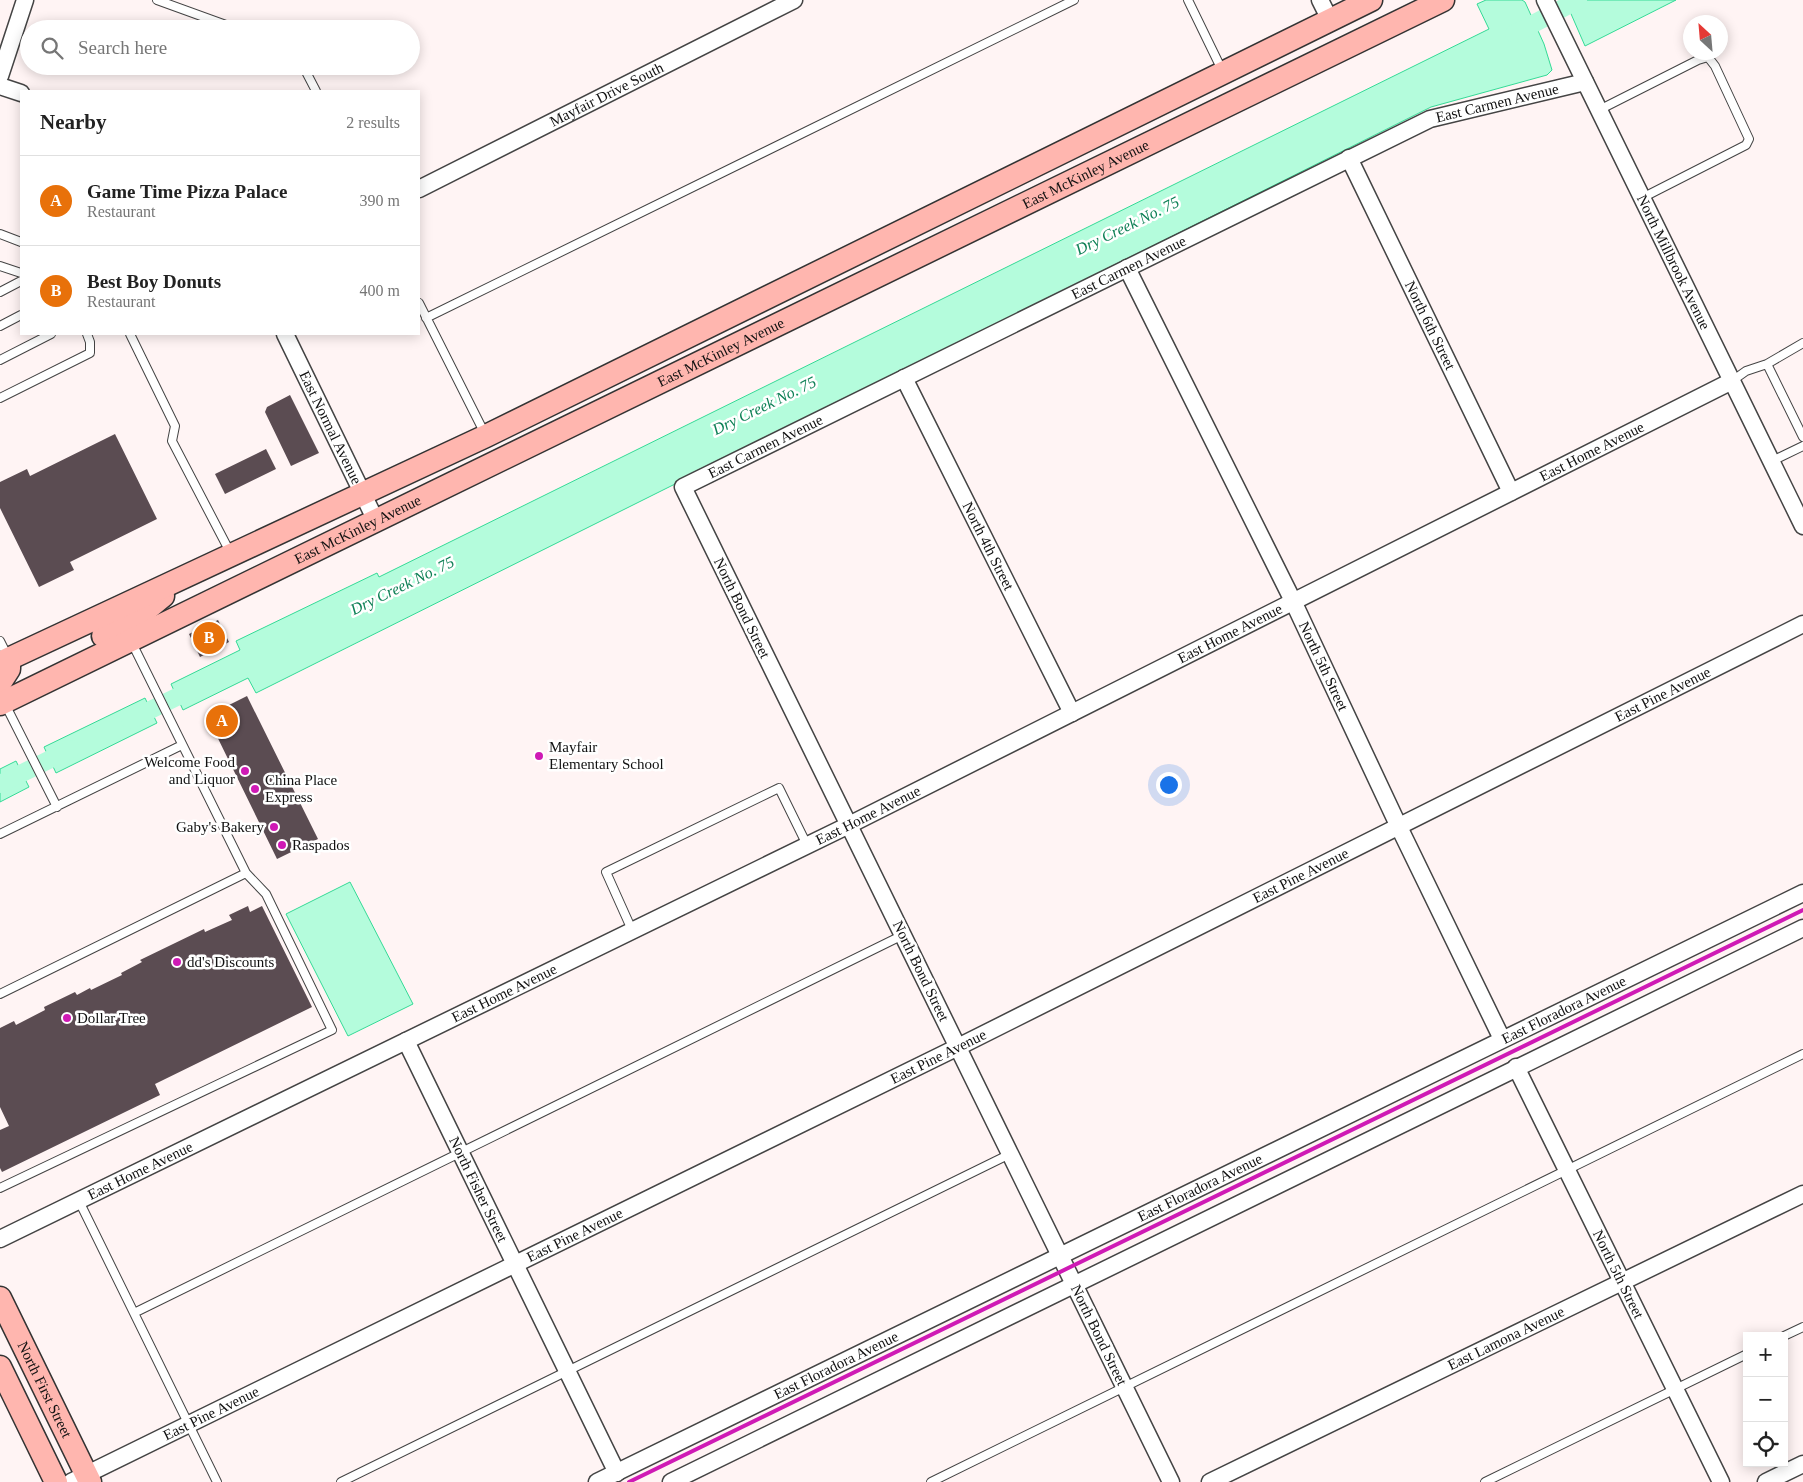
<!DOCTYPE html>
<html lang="en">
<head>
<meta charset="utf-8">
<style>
	body { margin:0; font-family:"Times New Roman",serif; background:#f2f2f2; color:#222 }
	.controls { position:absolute; right:15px; bottom:15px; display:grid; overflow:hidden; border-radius:0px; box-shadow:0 2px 12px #0003 }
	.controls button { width:45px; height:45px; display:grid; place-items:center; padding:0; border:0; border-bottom:1px solid #e0e0e0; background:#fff; color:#222; font:25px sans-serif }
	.compass { position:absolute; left:1683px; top:15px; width:45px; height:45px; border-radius:50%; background:#fff; box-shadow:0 2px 12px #0003; rotate:334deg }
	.you { position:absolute; left:1168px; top:784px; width:18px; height:18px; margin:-12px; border:4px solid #fff; border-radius:50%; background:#1a73e8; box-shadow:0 0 0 8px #1a73e833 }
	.badge { display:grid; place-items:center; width:32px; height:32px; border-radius:50%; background:#d93025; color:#fff; font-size:16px; font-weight:700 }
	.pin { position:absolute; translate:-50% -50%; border:2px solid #fff; box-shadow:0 1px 5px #0006 }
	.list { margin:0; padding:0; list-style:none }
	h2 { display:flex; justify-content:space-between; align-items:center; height:65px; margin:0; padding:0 20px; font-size:21px }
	h2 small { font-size:16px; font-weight:400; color:#767676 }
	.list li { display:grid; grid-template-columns:32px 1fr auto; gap:15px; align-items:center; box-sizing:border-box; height:90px; padding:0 20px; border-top:1px solid #e0e0e0 }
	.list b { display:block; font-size:19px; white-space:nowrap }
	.list p { margin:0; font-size:16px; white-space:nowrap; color:#767676 }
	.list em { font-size:16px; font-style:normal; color:#767676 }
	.icon { flex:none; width:28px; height:28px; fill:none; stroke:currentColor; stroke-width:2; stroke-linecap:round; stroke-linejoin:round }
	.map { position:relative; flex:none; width:1803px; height:1482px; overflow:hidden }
	.search { position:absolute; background:#fff; box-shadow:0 2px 12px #0003; left:20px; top:20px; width:400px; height:55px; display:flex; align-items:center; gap:12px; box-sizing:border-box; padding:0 18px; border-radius:28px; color:#767676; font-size:19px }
	.panel { position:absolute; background:#fff; box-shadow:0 2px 12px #0003; left:20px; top:90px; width:400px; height:245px; border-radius:0px }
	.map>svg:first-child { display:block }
	.water { fill:#b4fcdc; stroke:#34da96 }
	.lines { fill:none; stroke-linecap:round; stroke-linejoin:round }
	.canal { stroke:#b4fcdc; stroke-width:18 }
	.building { fill:#5b4c52 }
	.lane-casing { stroke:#444; stroke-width:10 }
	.street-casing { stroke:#444; stroke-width:19 }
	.secondary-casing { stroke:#333; stroke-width:25 }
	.lane { stroke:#fff; stroke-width:8 }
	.street { stroke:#fff; stroke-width:16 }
	.secondary { stroke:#ffb6af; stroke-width:22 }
	.rail { stroke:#cf1ab5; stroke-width:4 }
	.poi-dot { fill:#cf1ab5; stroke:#fff; stroke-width:2 }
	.labels { text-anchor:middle; stroke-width:5; stroke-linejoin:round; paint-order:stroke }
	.street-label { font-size:15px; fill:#111; stroke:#fff }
	.poi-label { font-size:15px; fill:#111; stroke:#fff; text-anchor:start }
	.water-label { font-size:16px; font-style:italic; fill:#0e8056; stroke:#fff }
</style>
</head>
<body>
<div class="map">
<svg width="1803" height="1482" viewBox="0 0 1803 1482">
	<rect width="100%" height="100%" fill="#fff4f4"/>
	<!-- water -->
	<path class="water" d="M1486 0H1522L1525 2 1544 44 1552 70 1547 75 1431 107 256 693 248 678 183 710 171 684 240 650 236 641 377 573 379 577 1489 29 1477 4Z
		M1565 0H1676L1585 46Z
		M145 698 157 723 56 773 44 747Z
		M16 761 29 787 0 802V769Z
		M350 882 413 1004 348 1036 286 914Z"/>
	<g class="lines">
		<!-- canal -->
		<path class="canal" d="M1514 34 1578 0
			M130 720 197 687
			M0 784 71 749"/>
	</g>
	<!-- building -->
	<path class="building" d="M290 395 319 453 291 466 265 412 267 407Z
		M115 434 157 519 70 562 74 570 39 587 0 508V482L27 469 30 476Z
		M266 449 276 469 225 494 215 474Z
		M218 620 229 642 200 657 189 634Z
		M247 696 318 839 277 859 207 716Z
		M248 906 250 912 262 906 312 1007 155 1084 160 1095 2 1172 0 1168V1130L9 1126 0 1107V1028L14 1021 16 1025 45 1010 44 1007 75 992 77 995 90 988 91 990 122 975 121 973 142 962 140 960 204 929 205 932 232 920 229 915Z"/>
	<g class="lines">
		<!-- lane casing -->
		<g class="lane-casing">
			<path id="lane" d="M157 0 237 29
				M1188 0 1222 70
				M303 66 316 91
				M1599 110 1698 60 1708 57 1715 66 1749 139 1746 145 1642 198
				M0 234 21 242
				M0 266 21 273
				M0 292 21 281
				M419 303 485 434
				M426 318 1074 0
				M0 326 21 315
				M130 334 175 426 172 441 230 552
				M0 360 51 334
				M1767 364 1803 437
				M1732 381 1746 371 1767 364 1803 343
				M0 398 90 353V342L87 334
				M1772 461 1803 446
				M0 641 8 657
				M5 704 57 807
				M0 834 182 745
				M632 930 606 872 779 788 807 845
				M0 994 246 873 132 643
				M0 1188 332 1030 266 894 246 873
				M79 1201 217 1482
				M134 1313 903 935
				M1784 1336 1803 1327
				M341 1482 1010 1154
				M931 1482 1803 1054
				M1485 1482 1747 1354"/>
		</g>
		<!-- street casing -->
		<g class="street-casing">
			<g id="street">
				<path d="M1320 0 1330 20"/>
				<path id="s1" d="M1545 0 1803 526"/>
				<path d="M0 76 25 0"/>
				<path d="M0 86 21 93"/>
				<path id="s2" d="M1349 158 1511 492"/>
				<path id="s3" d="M419 189 794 0"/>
				<path id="s4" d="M1127 268 1293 601 1399 827 1502 1039"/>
				<path id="s5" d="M285 334 376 521"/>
				<path id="s6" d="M904 378 1072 713"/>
				<path id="s7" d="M406 1041 617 1473"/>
				<path id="s8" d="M1516 1067 1721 1482"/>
				<path id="s9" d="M0 1239 849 825 1732 381"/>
				<path id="s10" d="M71 1482 958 1047 1803 624"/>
				<path id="s11" d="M597 1482 1803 893"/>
				<path d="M671 1482 1803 928"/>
				<path id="s12" d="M1171 1482 683 487 1430 119 1585 82"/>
				<path id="s13" d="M1210 1482 1803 1194"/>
				<path d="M1766 1482 1803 1464"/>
			</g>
		</g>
		<!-- secondary casing -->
		<g class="secondary-casing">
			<g id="secondary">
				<path d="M103 636 129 624 163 596"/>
				<path d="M0 663 486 436 1371 0"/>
				<path d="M0 683 9 669V659"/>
				<path id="s14" d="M0 704 1443 0"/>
				<path id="s15" d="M0 1298 90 1482"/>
				<path d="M0 1367 56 1482"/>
			</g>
		</g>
		<!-- lane -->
		<use href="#lane" class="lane"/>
		<!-- street -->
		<use href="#street" class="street"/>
		<!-- secondary -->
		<use href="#secondary" class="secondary"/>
		<!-- rail -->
		<path class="rail" d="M629 1482 1803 910"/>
	</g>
	<!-- markers -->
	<g class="poi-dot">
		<circle cx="539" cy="756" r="5"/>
		<circle cx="245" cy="771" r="5"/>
		<circle cx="255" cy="789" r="5"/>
		<circle cx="274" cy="827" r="5"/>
		<circle cx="282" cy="845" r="5"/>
		<circle cx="177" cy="962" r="5"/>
		<circle cx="67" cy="1018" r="5"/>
	</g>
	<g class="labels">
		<!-- street labels -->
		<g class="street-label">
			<text dy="5" stroke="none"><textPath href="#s3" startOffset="210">Mayfair Drive South</textPath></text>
			<text dy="5" stroke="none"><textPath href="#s12" startOffset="2010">East Carmen Avenue</textPath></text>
			<text dy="5" stroke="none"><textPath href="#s14" startOffset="1208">East McKinley Avenue</textPath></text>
			<text dy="5" stroke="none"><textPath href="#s1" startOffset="292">North Millbrook Avenue</textPath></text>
			<text dy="5" stroke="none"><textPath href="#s12" startOffset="1605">East Carmen Avenue</textPath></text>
			<text dy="5" stroke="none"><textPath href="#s2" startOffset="186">North 6th Street</textPath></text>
			<text dy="5" stroke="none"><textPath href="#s14" startOffset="802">East McKinley Avenue</textPath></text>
			<text dy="5" stroke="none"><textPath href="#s5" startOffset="104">East Normal Avenue</textPath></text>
			<text dy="5" stroke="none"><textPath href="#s12" startOffset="1200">East Carmen Avenue</textPath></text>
			<text dy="5" stroke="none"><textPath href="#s9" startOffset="1776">East Home Avenue</textPath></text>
			<text dy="5" stroke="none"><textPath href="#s14" startOffset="398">East McKinley Avenue</textPath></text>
			<text dy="5" stroke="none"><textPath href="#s6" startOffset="188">North 4th Street</textPath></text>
			<text transform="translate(742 608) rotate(64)" y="5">North Bond Street</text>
			<text dy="5" stroke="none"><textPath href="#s9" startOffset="1371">East Home Avenue</textPath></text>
			<text dy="5" stroke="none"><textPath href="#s4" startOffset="444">North 5th Street</textPath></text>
			<text dy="5" stroke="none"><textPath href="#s10" startOffset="1776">East Pine Avenue</textPath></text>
			<text dy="5" stroke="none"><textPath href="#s9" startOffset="966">East Home Avenue</textPath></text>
			<text dy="5" stroke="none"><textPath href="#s10" startOffset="1371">East Pine Avenue</textPath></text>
			<text transform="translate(921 971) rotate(64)" y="5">North Bond Street</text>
			<text dy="5" stroke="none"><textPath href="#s9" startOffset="561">East Home Avenue</textPath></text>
			<text dy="5" stroke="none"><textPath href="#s11" startOffset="1076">East Floradora Avenue</textPath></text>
			<text dy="5" stroke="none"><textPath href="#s10" startOffset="966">East Pine Avenue</textPath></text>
			<text dy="5" stroke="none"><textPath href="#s9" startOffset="156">East Home Avenue</textPath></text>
			<text dy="5" stroke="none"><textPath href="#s11" startOffset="671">East Floradora Avenue</textPath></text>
			<text dy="5" stroke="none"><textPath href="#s7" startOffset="165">North Fisher Street</textPath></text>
			<text dy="5" stroke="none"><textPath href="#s10" startOffset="561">East Pine Avenue</textPath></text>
			<text dy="5" stroke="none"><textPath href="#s8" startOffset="231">North 5th Street</textPath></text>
			<text transform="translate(1099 1335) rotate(64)" y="5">North Bond Street</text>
			<text dy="5" stroke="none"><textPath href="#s13" startOffset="329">East Lamona Avenue</textPath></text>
			<text dy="5" stroke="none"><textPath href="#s11" startOffset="266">East Floradora Avenue</textPath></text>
			<text dy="5" stroke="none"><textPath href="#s15" startOffset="102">North First Street</textPath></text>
			<text dy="5" stroke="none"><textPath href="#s10" startOffset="156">East Pine Avenue</textPath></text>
		</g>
		<!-- poi labels -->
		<g class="poi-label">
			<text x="549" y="752">Mayfair<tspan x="549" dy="17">Elementary School</tspan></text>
			<text x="235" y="767" text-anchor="end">Welcome Food<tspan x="235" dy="17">and Liquor</tspan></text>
			<text x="265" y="785">China Place<tspan x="265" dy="17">Express</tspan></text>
			<text x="264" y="832" text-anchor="end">Gaby's Bakery</text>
			<text x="292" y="850">Raspados</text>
			<text x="187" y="967">dd's Discounts</text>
			<text x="77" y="1023">Dollar Tree</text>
		</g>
		<!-- water labels -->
		<g class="water-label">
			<text transform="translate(1127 225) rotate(-26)" y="6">Dry Creek No. 75</text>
			<text transform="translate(764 405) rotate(-26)" y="6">Dry Creek No. 75</text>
			<text transform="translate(402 585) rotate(-26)" y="6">Dry Creek No. 75</text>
		</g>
	</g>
</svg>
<div class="controls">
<button>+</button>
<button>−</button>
<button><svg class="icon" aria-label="locate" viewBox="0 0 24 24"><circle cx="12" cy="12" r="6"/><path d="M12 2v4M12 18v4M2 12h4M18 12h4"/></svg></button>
</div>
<svg class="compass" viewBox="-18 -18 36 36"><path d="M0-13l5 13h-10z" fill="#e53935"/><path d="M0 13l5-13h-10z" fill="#767676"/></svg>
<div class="you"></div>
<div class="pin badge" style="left:222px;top:721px;background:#e8710a">A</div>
<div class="pin badge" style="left:209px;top:638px;background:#e8710a">B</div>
<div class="search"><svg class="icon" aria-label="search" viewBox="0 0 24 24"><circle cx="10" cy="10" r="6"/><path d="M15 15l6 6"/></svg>Search here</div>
<section class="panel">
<h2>Nearby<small>2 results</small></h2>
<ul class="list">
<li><span class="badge" style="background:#e8710a">A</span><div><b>Game Time Pizza Palace</b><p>Restaurant</p></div><em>390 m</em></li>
<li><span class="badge" style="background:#e8710a">B</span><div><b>Best Boy Donuts</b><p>Restaurant</p></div><em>400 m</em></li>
</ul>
</section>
</div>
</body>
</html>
